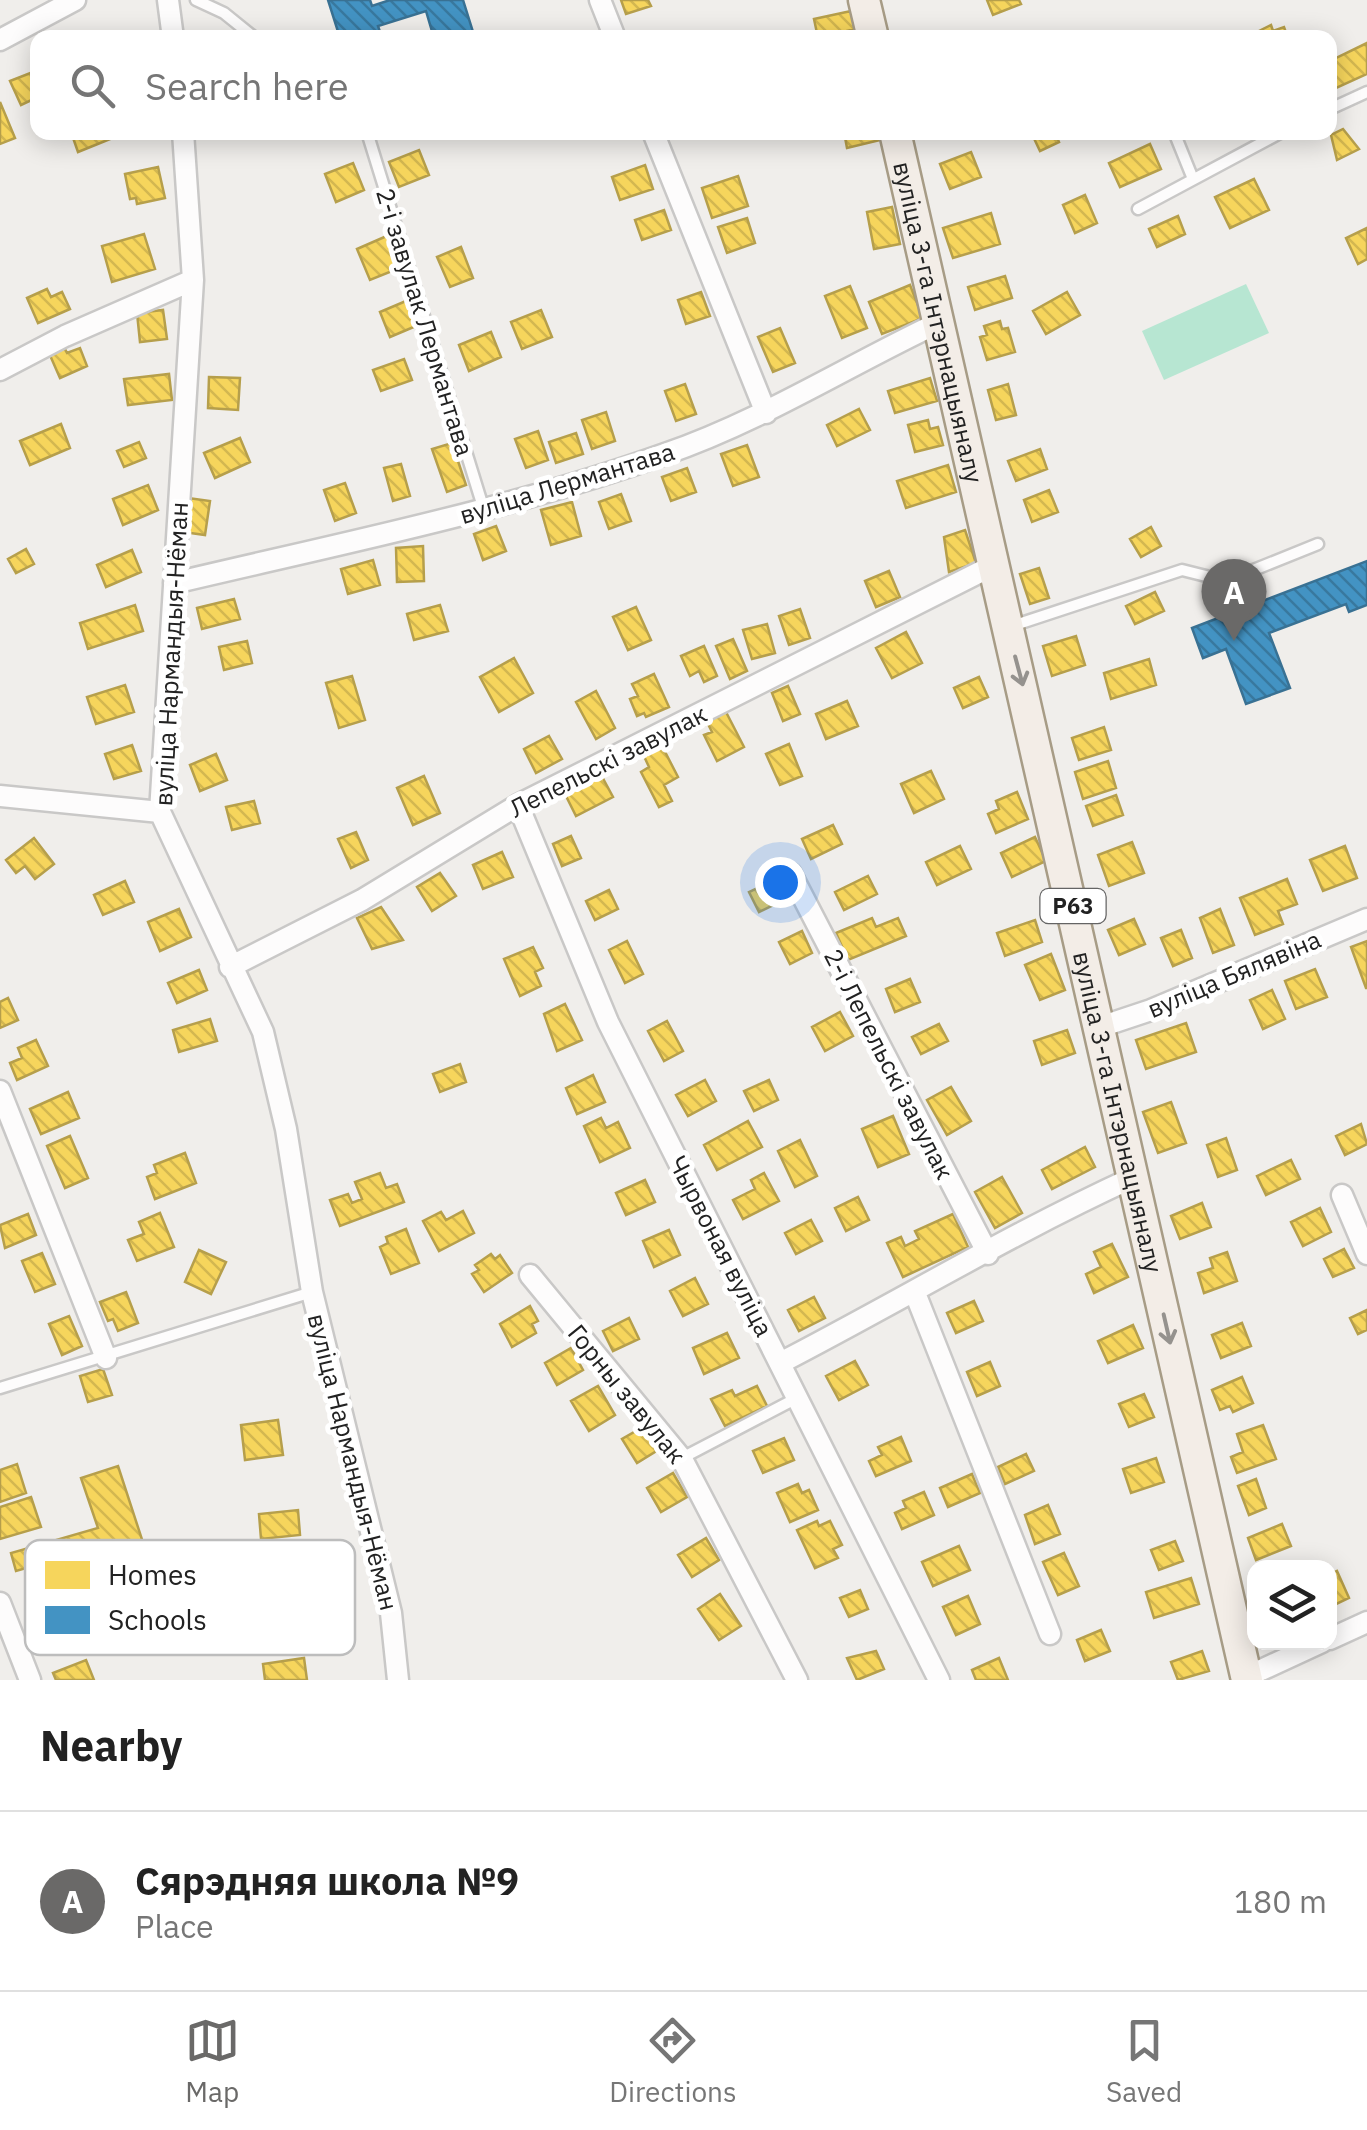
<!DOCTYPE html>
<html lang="en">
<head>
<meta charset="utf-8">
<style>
	body { margin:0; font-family:"IBM Plex Sans",sans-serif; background:#f6f6f6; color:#222 }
	.controls { position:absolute; right:30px; bottom:30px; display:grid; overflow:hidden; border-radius:20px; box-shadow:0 5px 25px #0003 }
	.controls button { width:90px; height:90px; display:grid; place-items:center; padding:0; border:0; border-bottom:2px solid #e0e0e0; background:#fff; color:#222; font:50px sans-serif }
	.you { position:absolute; left:780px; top:882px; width:35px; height:35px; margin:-25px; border:8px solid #fff; border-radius:50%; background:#1a73e8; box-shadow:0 0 0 15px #1a73e833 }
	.badge { display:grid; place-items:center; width:65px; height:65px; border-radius:50%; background:#6a6968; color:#fff; font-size:32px; font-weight:700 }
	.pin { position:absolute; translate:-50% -82px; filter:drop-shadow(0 2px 5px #0008) }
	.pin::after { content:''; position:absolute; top:52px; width:35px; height:30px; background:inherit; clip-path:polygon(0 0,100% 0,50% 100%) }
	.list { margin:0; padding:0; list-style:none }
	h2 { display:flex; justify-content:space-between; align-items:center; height:130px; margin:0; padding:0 40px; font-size:42px }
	h2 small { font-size:32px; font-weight:400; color:#767676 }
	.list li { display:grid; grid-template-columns:65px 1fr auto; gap:30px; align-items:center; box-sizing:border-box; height:180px; padding:0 40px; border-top:2px solid #e0e0e0 }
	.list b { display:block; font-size:38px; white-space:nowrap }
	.list p { margin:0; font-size:32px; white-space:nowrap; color:#767676 }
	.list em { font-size:32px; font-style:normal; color:#767676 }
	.icon { flex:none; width:55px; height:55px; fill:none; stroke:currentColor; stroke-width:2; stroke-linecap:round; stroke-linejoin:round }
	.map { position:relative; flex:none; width:1367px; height:1680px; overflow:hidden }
	.search { position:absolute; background:#fff; box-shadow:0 5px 25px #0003; left:30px; right:30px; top:30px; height:110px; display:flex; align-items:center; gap:25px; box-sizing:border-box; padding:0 35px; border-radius:20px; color:#767676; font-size:38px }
	.sheet { height:310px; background:#fff }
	nav { display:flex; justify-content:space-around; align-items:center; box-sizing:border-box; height:140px; border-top:2px solid #e0e0e0; background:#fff; font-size:28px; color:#767676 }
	nav a { display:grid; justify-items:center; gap:5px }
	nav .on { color:#6a6968 }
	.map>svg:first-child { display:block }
	.pitch { fill:#b7e6d2 }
	.homes { fill:url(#homes-back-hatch); stroke:#b69f4b; stroke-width:2.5 }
	.schools { fill:url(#schools-back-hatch); stroke:#397193; stroke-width:2.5 }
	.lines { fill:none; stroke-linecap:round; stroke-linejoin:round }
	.lane-casing { stroke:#c9c8c7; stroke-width:15 }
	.street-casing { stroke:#c9c8c7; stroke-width:25 }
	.primary-casing { stroke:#a79c86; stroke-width:35 }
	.lane { stroke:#fdfcfc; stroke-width:10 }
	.street { stroke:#fdfcfc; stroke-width:20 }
	.primary { stroke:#f3ede7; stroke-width:30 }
	.oneway { stroke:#95928e }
	.labels { text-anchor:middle; stroke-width:10; stroke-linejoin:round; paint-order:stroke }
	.shield { fill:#fff; stroke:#646464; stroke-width:2.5 }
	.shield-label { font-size:22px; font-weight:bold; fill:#222 }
	.street-label { font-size:25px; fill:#222; stroke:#fff }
	.key { fill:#fff; stroke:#bdbdbd; stroke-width:2.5 }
	.key-label { font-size:28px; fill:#222 }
</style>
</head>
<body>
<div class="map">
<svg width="1367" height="1680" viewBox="0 0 1367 1680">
	<defs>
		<pattern id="homes-back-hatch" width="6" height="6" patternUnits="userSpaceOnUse" patternTransform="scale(2.5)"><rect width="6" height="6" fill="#f6d55c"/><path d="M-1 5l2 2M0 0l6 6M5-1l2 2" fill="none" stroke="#d3b750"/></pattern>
		<pattern id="schools-back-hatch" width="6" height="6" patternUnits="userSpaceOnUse" patternTransform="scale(2.5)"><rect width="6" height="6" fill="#4393c3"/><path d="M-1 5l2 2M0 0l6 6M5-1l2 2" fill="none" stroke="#38789e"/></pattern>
	</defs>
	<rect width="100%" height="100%" fill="#f0eeeb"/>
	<!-- pitch -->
	<path class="pitch" d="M1246 284 1269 333 1164 380 1142 331Z"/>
	<!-- homes -->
	<path class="homes" d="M621 0H648L651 6 626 14Z
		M987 0H1019L1021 4 993 15Z
		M851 11 855 29 818 38 814 19Z
		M1271 25 1273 31 1284 27 1288 38H1245Z
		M1367 43V74L1334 89 1330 61Z
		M33 72 38 97 21 105 10 81Z
		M0 102 15 138 0 144Z
		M1343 129 1359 149 1337 160 1331 135Z
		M71 132H113L115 137 78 152Z
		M844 132H883L884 139 847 148Z
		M1031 132H1055L1059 142 1040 151Z
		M1150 144 1161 169 1120 187 1109 163Z
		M419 150 429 175 399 187 389 162Z
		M971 152 981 177 950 189 940 164Z
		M353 163 364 190 336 202 325 174Z
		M645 165 653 189 620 200 612 177Z
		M158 167 165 198 137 204 136 198 130 199 125 174Z
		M738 176 748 206 712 218 702 188Z
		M1254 179 1269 210 1230 228 1215 197Z
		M1085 195 1097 223 1075 233 1063 205Z
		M892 207 900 244 874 249 867 212Z
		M664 210 671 230 642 240 635 220Z
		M991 213 1000 244 953 258 943 228Z
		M1178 216 1185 234 1157 247 1149 229Z
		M747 218 755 243 727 253 718 227Z
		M1367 228V259L1358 264 1346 238Z
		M144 234 155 269 112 282 102 246Z
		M389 235 402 267 370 280 357 249Z
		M461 247 473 278 450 287 437 257Z
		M1005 276 1012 298 975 310 968 287Z
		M910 285 923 318 882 334 869 302Z
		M850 286 867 328 842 338 825 296Z
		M47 289 51 297 62 292 70 309 38 323 27 298Z
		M701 292 710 316 686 324 678 300Z
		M1067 292 1080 315 1046 334 1033 311Z
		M406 301 416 326 390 337 380 312Z
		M163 310 167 339 140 342 137 313Z
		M541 310 552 337 522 349 511 322Z
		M1000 321 1002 329 1008 328 1015 352 987 360 980 337 987 335 984 326Z
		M780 328 795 363 773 372 758 337Z
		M491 332 501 357 469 371 459 345Z
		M64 347 67 353 80 348 87 366 60 378 49 353Z
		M404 359 412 380 381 391 373 370Z
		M169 374 172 400 128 405 124 379Z
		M209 377 240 378 238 410 208 408Z
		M930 378 937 401 895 413 888 391Z
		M685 384 696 414 676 421 665 391Z
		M1008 384 1016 415 996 420 988 390Z
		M859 409 870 430 837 446 827 425Z
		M606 412 615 441 592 449 582 420Z
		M928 420 930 429 938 427 943 445 915 452 908 425Z
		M61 424 70 448 30 465 20 441Z
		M538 431 548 460 526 468 515 439Z
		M576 433 583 454 556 463 549 442Z
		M240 438 250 462 215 478 204 453Z
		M139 442 146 458 124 467 117 451Z
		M452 443 466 485 447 492 432 449Z
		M747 445 759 477 733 486 721 454Z
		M1040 449 1047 469 1016 481 1008 461Z
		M401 464 410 496 393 501 384 468Z
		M948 465 956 492 906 508 897 481Z
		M687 468 696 492 671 501 662 477Z
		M345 483 356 513 335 521 324 490Z
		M148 485 158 510 123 525 113 499Z
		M1049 490 1058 512 1032 522 1024 500Z
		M621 494 631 521 609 529 599 502Z
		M188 498 210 501 205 535 183 532Z
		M572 502 581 536 551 545 541 510Z
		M496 526 506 551 483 560 474 534Z
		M1151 527 1161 546 1141 557 1130 539Z
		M965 530 976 563 949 572 944 537Z
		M423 546 424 581 397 582 396 548Z
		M26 549 34 564 16 573 8 559Z
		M132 550 141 572 106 587 97 565Z
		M373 560 380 585 348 594 341 569Z
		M1039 568 1049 598 1030 604 1020 574Z
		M889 571 900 597 876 607 865 581Z
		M1155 592 1164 611 1135 624 1126 606Z
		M234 599 240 619 202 629 197 608Z
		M135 605 143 631 88 649 80 623Z
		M440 605 448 631 414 640 407 614Z
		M636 607 651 640 628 650 613 617Z
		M800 609 810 638 789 645 779 616Z
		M767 624 775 653 752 659 743 630Z
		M906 632 922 663 892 678 876 648Z
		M1076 636 1085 665 1052 676 1043 646Z
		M733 639 747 671 730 679 716 646Z
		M247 641 252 663 224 670 219 647Z
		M704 646 717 676 704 682 699 671 690 676 681 656Z
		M514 658 533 693 499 712 480 677Z
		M1149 659 1156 685 1111 699 1104 673Z
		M654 674 669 707 646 717 644 713 637 716 630 699 638 696 632 684Z
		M352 676 365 720 339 728 326 683Z
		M979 677 988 697 963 708 954 688Z
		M125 685 134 712 96 724 87 697Z
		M788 686 800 714 783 721 772 693Z
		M596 691 615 728 596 739 576 702Z
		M847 701 858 726 826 739 816 714Z
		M726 712 744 747 717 761 704 735 712 732 707 722Z
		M1104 727 1111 750 1079 760 1072 738Z
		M549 736 562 759 536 773 524 749Z
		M661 744 678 777 664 785 672 801 659 807 641 772 649 767 643 754Z
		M789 744 802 776 780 785 766 754Z
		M132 745 141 771 114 779 105 754Z
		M216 754 227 780 200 791 190 765Z
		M1108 761 1116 788 1083 799 1075 772Z
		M599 771 613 797 576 816 563 790Z
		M931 771 944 799 914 813 901 784Z
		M424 776 440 813 413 825 397 788Z
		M1017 792 1028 819 996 833 988 814 999 809 996 801Z
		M1116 795 1123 815 1093 826 1086 806Z
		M254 801 260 823 232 830 226 807Z
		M833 825 842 844 811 859 802 839Z
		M356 832 368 860 351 868 338 839Z
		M571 836 581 858 562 866 553 844Z
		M1035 837 1046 861 1012 877 1001 853Z
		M34 838 54 864 35 879 25 866 16 873 6 860Z
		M1132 842 1144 873 1109 886 1098 855Z
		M960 846 971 869 937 885 926 862Z
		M1345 846 1357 878 1323 891 1310 860Z
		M502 852 513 877 483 889 473 865Z
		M440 873 456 896 432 911 417 887Z
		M868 876 877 894 844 910 835 892Z
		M776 879 786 899 759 912 749 892Z
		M1287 879 1297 904 1278 911 1283 924 1255 935 1240 898Z
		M125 881 134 902 103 915 94 895Z
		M609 890 618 909 595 920 586 901Z
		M381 907 403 940 372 949 357 918Z
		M179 909 191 937 160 951 148 922Z
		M1220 909 1234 945 1213 953 1200 918Z
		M872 918 876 927 898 918 906 936 848 960 836 933Z
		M1134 919 1145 944 1119 955 1108 930Z
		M1035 920 1042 942 1005 956 997 933Z
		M1181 930 1192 958 1173 966 1161 938Z
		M802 931 812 953 790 964 779 942Z
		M627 941 643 974 625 983 609 950Z
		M1367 941V988H1366L1351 947Z
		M533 947 543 968 535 972 541 986 520 996 504 959Z
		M1051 954 1065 990 1040 1000 1025 965Z
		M1315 969 1327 997 1296 1009 1285 981Z
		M199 970 207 990 177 1003 168 983Z
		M910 979 920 1002 895 1012 886 989Z
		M1272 990 1285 1019 1263 1029 1250 1000Z
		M8 998 18 1020 0 1028V1002Z
		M565 1004 582 1040 557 1051 544 1014Z
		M840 1012 853 1036 825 1051 812 1027Z
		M210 1019 217 1041 179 1052 173 1030Z
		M667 1021 683 1051 664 1061 648 1031Z
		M1186 1023 1196 1052 1146 1069 1136 1040Z
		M939 1024 948 1041 921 1054 912 1037Z
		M1067 1030 1075 1053 1042 1065 1034 1041Z
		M36 1040 48 1066 17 1080 10 1063 22 1058 18 1048Z
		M460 1064 466 1082 440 1092 433 1074Z
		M593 1075 605 1102 577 1114 566 1088Z
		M705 1080 716 1101 688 1116 676 1095Z
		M769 1080 778 1100 754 1111 744 1091Z
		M951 1087 971 1121 947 1135 927 1100Z
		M68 1092 79 1118 41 1134 30 1109Z
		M1171 1102 1186 1143 1158 1153 1143 1112Z
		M893 1116 909 1154 878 1167 862 1129Z
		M601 1118 606 1128 618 1122 630 1148 600 1162 584 1126Z
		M748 1121 762 1147 717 1170 704 1145Z
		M1361 1124 1367 1144 1345 1155 1336 1136Z
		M70 1136 88 1178 65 1188 47 1146Z
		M1226 1138 1237 1170 1218 1177 1207 1145Z
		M800 1140 817 1176 795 1187 778 1151Z
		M1085 1147 1095 1167 1052 1189 1042 1170Z
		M185 1153 196 1183 155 1199 147 1177 157 1173 154 1165Z
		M1291 1160 1300 1179 1266 1195 1257 1176Z
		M380 1173 386 1188 397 1184 404 1202 340 1226 330 1200 348 1194 352 1203 362 1199 355 1182Z
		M764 1173 779 1201 743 1219 733 1200 755 1189 751 1180Z
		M1002 1177 1022 1213 995 1228 975 1192Z
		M645 1180 655 1202 626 1215 616 1193Z
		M858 1197 869 1220 846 1231 835 1208Z
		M1202 1203 1211 1227 1180 1239 1171 1216Z
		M1320 1208 1331 1232 1303 1246 1291 1222Z
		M463 1211 474 1233 439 1251 423 1221 441 1212 446 1220Z
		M160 1213 174 1247 137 1261 128 1240 144 1234 139 1222Z
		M28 1214 36 1235 5 1248 0 1225Z
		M953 1214 968 1247 903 1277 887 1243 901 1237 905 1246 919 1239 915 1231Z
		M811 1220 822 1241 796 1254 785 1233Z
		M406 1229 419 1263 391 1274 380 1247 388 1243 386 1237Z
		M669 1230 680 1255 654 1267 643 1241Z
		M1112 1244 1128 1277 1094 1293 1086 1274 1101 1267 1094 1252Z
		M1344 1249 1354 1268 1333 1277 1324 1259Z
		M199 1250 226 1262 211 1294 185 1282Z
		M1227 1252 1237 1281 1204 1293 1198 1273 1213 1268 1210 1258Z
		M42 1253 55 1284 35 1292 22 1261Z
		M491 1254 495 1259 500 1255 512 1273 484 1292 472 1274 479 1270 475 1265Z
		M695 1278 708 1304 683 1316 670 1291Z
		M126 1292 138 1323 118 1331 113 1319 108 1321 100 1302Z
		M814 1297 825 1318 799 1331 788 1310Z
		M974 1301 983 1321 956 1333 947 1313Z
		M530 1306 538 1321 532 1324 536 1333 512 1347 500 1324Z
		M1367 1310V1330L1358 1334 1350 1318Z
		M69 1316 82 1346 62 1355 49 1324Z
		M629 1318 639 1339 613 1351 603 1331Z
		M1242 1323 1251 1346 1221 1358 1212 1335Z
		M1133 1325 1143 1348 1108 1363 1098 1341Z
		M727 1333 739 1358 704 1374 693 1348Z
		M571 1348 583 1370 557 1385 545 1363Z
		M855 1361 868 1385 839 1400 826 1376Z
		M990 1362 1000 1386 977 1396 967 1372Z
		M103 1369 112 1395 88 1402 80 1376Z
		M1242 1377 1253 1403 1233 1412 1230 1406 1220 1410 1212 1390Z
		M598 1386 615 1415 589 1431 571 1401Z
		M757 1386 767 1406 725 1426 711 1399 732 1390 735 1396Z
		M1144 1394 1154 1417 1129 1427 1119 1404Z
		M278 1420 283 1455 245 1460 241 1425Z
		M1263 1425 1276 1459 1237 1473 1231 1457 1243 1452 1237 1434Z
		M643 1427 658 1450 637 1463 622 1439Z
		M901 1437 911 1461 876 1476 869 1461 882 1455 878 1447Z
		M784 1438 794 1460 763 1473 753 1451Z
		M1026 1454 1034 1471 1005 1484 998 1467Z
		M1156 1458 1164 1482 1131 1493 1123 1469Z
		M17 1464 26 1493 0 1502V1470Z
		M118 1466 150 1564 113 1576 103 1546 16 1571 11 1553 98 1528 81 1478Z
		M673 1473 687 1497 661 1512 647 1488Z
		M972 1474 980 1493 948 1507 940 1488Z
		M1256 1479 1266 1508 1249 1515 1238 1486Z
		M798 1484 802 1493 809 1490 818 1510 790 1522 777 1493Z
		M924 1492 934 1515 902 1529 895 1513 906 1508 903 1501Z
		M31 1497 41 1527 0 1539V1507Z
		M1048 1505 1060 1534 1035 1544 1025 1515Z
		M298 1510 300 1535 261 1539 259 1514Z
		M817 1521 819 1526 830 1521 842 1545 833 1549 838 1558 815 1568 797 1530Z
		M1282 1524 1291 1546 1256 1560 1248 1538Z
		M706 1538 719 1560 692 1577 678 1555Z
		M1175 1541 1183 1561 1159 1570 1151 1550Z
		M959 1546 970 1570 933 1586 922 1562Z
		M1064 1553 1079 1586 1058 1595 1043 1562Z
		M1337 1571 1349 1598 1330 1607V1574Z
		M1191 1578 1199 1604 1154 1618 1146 1592Z
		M860 1590 868 1609 849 1617 840 1598Z
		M720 1594 741 1626 719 1640 698 1609Z
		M968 1596 980 1624 956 1635 943 1607Z
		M1101 1630 1110 1651 1085 1661 1077 1640Z
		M876 1651 884 1669 857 1680 847 1658Z
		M1202 1651 1209 1671 1178 1680 1171 1662Z
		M304 1658 307 1680H265L263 1664Z
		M999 1658 1008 1680H976L972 1670Z
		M86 1660 94 1680H56L53 1673Z"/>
	<!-- schools -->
	<path class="schools" d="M328 0H370L372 6 390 0H463L473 32 434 38 426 11 378 26 382 38H340Z
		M1367 561V605L1349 612 1346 604 1269 633 1290 688 1246 704 1226 649 1203 658 1192 628Z"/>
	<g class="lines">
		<!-- lane casing -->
		<g class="lane-casing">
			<path id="lane" d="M196 0 224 13 255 38
				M1330 109 1367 92
				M367 132 484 510
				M1174 132 1193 179
				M1138 209 1282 132
				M1009 627 1182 570 1226 581 1318 544
				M0 1388 312 1292
				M682 1458 797 1398"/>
		</g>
		<!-- street casing -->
		<g class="street-casing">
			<path id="street" d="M168 0 173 38
				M600 0 615 38
				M0 40 75 0
				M183 132 193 280 160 812 263 1032 286 1129 312 1292 391 1613 398 1680
				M653 132 766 413
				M0 370 65 336 193 280
				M174 583C338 544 505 511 665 454 761 421 847 366 938 323
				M0 796 160 812
				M518 805 608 1022 939 1680
				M791 874 988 1254
				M230 967 362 900 518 805 992 566
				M1100 1027 1151 1010 1367 919
				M0 1091 106 1358
				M1342 1195 1367 1254
				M530 1275 682 1459 797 1680
				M915 1293 1050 1634
				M780 1363C898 1302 1012 1233 1132 1178
				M0 1603 30 1680
				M1330 1639 1367 1622
				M1246 1677 1322 1642"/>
		</g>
		<!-- primary casing -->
		<g class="primary-casing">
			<g id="primary">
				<path d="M864 0 873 38"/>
				<path id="s1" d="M895 132 1247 1680"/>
			</g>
		</g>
		<!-- lane -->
		<use href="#lane" class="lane"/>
		<!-- street -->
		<use href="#street" class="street"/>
		<!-- primary -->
		<use href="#primary" class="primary"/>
	</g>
	<!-- one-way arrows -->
	<defs><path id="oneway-shaft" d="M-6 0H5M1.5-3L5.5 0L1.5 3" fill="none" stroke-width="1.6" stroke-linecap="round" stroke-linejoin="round" transform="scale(2.5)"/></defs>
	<g class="oneway">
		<use href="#oneway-shaft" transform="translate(1019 671) rotate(75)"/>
		<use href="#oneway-shaft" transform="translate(1167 1329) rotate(77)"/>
	</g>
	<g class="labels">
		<!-- shield labels -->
		<rect class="shield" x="1040.5" y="889" width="65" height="34" rx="8"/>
		<g class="shield-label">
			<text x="1073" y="914">Р63</text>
		</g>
		<!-- street labels -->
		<g class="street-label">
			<text dy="9" stroke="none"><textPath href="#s1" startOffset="195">вуліца 3-га Інтэрнацыяналу</textPath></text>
			<text transform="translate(425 322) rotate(73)" y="9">2-і завулак Лермантава</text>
			<text transform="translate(567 483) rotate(-17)" y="9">вуліца Лермантава</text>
			<text transform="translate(171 654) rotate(-87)" y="9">вуліца Нармандыя-Нёман</text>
			<text transform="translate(608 761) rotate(-27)" y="9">Лепельскі завулак</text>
			<text transform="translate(1234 974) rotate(-23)" y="9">вуліца Бялявіна</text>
			<text transform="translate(889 1064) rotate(63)" y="9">2-і Лепельскі завулак</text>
			<text dy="9" stroke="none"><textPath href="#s1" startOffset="1005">вуліца 3-га Інтэрнацыяналу</textPath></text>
			<text transform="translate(721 1246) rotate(63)" y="9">Чырвоная вуліца</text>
			<text transform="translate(627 1394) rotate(51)" y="9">Горны завулак</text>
			<text transform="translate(353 1462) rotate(76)" y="9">вуліца Нармандыя-Нёман</text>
		</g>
	</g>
	<!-- legend -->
	<rect x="25" y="1540" width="330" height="115" rx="15" class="key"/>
	<rect x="45" y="1561" width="45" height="28" fill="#f6d55c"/>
	<rect x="45" y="1606" width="45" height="28" fill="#4393c3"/>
	<g class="key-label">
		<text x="108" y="1585">Homes</text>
		<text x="108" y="1630">Schools</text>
	</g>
</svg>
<div class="controls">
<button><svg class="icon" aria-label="layers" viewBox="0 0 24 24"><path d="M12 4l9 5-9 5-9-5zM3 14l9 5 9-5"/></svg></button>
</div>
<div class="you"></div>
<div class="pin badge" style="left:1234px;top:641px">A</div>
<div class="search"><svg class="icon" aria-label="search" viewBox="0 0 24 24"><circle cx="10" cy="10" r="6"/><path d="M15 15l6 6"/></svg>Search here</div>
</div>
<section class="sheet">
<h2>Nearby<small></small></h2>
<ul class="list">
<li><span class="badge">A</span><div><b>Сярэдняя школа №9</b><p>Place</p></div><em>180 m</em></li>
</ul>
</section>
<nav>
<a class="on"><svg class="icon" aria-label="map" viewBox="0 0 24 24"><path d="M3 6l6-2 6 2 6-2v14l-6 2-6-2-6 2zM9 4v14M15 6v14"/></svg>Map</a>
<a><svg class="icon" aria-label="directions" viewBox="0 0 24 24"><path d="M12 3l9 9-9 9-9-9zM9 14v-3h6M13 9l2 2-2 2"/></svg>Directions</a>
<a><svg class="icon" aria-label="saved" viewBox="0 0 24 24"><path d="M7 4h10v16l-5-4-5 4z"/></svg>Saved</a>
</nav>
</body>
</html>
